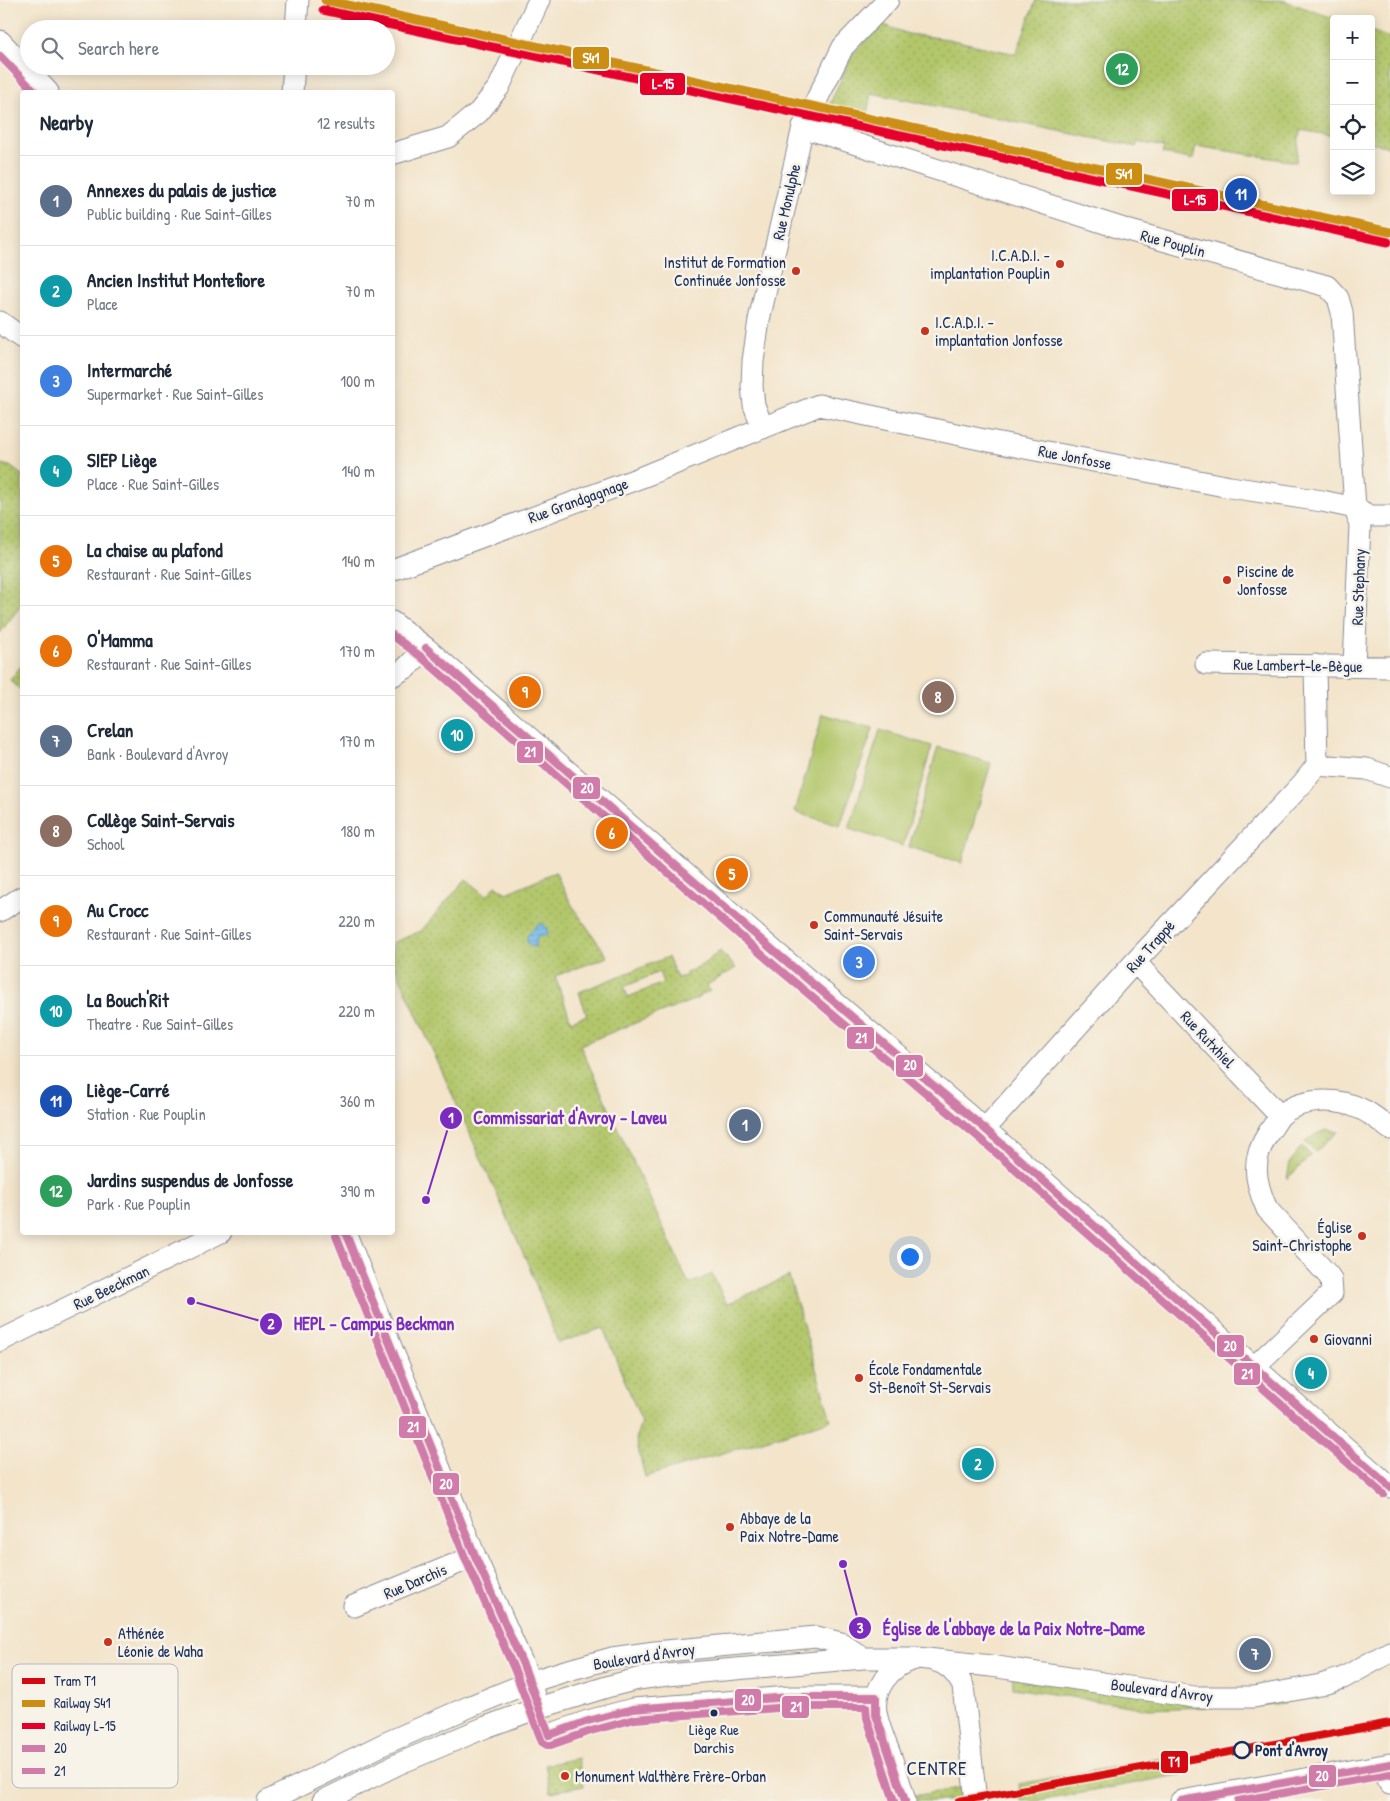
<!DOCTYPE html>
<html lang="en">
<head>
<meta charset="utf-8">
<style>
	body { margin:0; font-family:"Patrick Hand",sans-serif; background:#f2f2f3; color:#1f2937 }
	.controls { position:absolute; right:15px; top:15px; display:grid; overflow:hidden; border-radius:5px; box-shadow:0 2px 12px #0003 }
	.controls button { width:45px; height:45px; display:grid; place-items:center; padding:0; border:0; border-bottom:1px solid #e0e1e3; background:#fff; color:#1f2937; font:25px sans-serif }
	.you { position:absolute; left:909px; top:1256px; width:18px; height:18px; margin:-12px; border:4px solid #fff; border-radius:50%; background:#1a73e8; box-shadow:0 0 0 8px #1a73e833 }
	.badge { display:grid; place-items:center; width:32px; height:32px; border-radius:50%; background:#db2777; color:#fff; font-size:16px; font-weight:700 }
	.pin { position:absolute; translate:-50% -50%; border:2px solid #fff; box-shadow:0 1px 5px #0006 }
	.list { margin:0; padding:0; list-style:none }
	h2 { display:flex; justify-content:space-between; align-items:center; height:65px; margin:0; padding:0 20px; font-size:21px }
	h2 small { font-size:16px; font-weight:400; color:#747a83 }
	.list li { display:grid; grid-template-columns:32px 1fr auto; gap:15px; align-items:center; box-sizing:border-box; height:90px; padding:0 20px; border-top:1px solid #e0e1e3 }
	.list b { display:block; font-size:19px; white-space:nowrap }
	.list p { margin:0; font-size:16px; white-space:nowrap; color:#747a83 }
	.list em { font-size:16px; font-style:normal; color:#747a83 }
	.icon { flex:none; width:28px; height:28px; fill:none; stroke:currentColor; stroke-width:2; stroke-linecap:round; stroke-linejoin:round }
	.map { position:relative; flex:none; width:1390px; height:1801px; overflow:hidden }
	.search { position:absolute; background:#fff; box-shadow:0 2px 12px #0003; left:20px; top:20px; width:375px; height:55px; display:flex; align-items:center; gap:12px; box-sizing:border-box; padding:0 18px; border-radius:28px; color:#747a83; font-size:19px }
	.panel { position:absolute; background:#fff; box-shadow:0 2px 12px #0003; left:20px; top:90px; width:375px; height:1145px; border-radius:5px }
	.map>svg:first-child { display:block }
	.grass { fill:url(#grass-dots); stroke:#667a64; fill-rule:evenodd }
	.park { fill:#b2c66a; stroke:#667a64 }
	.water { fill:url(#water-rules); stroke:#4776a5 }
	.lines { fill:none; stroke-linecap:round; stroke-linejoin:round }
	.minor-casing { stroke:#878a94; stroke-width:23 }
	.minor { stroke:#fff; stroke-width:21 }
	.bus-1-casing { stroke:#f7f3e8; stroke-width:11 }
	.bus-2-casing { stroke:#f7f3e8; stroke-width:11 }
	.bus-1 { stroke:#d07ba9; stroke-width:8 }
	.bus-2 { stroke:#d07ba9; stroke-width:8 }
	.rail-1-casing { stroke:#f7f3e8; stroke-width:12 }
	.rail-2-casing { stroke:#f7f3e8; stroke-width:12 }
	.rail-1 { stroke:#cb8e13; stroke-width:9 }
	.rail-2 { stroke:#e4002b; stroke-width:9 }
	.tram-1-casing { stroke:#f7f3e8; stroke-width:11 }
	.tram-1 { stroke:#d50911; stroke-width:8 }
	.poi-dot { fill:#c8321e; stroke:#f7f3e8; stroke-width:2 }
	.bus-dot { fill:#1b2f5e; stroke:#f7f3e8; stroke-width:2 }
	.stop-dot { fill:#f7f3e8; stroke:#1b2f5e; stroke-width:2.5 }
	.labels { text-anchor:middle; stroke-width:5; stroke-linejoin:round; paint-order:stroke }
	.bus-label { font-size:15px; fill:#1b2f5e; stroke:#f7f3e8 }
	.street-label { font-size:16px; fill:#1b2f5e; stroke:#f7f3e8 }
	.poi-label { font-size:16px; fill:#1b2f5e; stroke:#f7f3e8; text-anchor:start }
	.stop-label { font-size:16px; font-weight:bold; fill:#1b2f5e; stroke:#f7f3e8; text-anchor:start }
	.quarter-label { font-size:19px; letter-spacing:1px; fill:#1b2f5e; stroke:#f7f3e8 }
	.key { fill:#f7f3e8; stroke:#b5b8bf; stroke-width:1 }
	.key-label { font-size:14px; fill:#1b2f5e }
	.leader { fill:none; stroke:#7b2cbf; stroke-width:2 }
	.callout-dot { fill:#7b2cbf; stroke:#f7f3e8; stroke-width:2 }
	.mark-label { font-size:15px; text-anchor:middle; font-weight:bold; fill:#fff }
	.callout-label { font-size:18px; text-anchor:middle; font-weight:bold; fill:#7b2cbf; stroke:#f7f3e8; stroke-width:5; stroke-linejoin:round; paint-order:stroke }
	.line-badge { stroke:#f7f3e8; stroke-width:2 }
	.badge-label { font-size:14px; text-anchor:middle; font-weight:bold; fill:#fff }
</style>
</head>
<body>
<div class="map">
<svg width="1390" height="1801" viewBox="0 0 1390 1801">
	<defs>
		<pattern id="grass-dots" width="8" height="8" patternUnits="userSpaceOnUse" patternTransform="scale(1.25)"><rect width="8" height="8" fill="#b2c66a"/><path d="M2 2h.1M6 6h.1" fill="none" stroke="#98aa5e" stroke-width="1.8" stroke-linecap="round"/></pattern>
		<pattern id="water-rules" width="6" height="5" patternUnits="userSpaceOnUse" patternTransform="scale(1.25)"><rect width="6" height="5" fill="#73bcec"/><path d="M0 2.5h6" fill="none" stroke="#5e99c2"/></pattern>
	</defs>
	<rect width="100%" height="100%" fill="#f7f3e8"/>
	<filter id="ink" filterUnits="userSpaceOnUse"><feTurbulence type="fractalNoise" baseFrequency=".02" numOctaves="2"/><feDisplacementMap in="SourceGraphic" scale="10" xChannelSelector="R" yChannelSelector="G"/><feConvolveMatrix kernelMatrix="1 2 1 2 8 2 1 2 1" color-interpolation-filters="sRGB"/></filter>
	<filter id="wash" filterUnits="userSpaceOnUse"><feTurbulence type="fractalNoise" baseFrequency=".0096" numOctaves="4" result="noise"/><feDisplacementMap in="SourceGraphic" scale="20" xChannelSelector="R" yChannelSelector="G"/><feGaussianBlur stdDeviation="1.12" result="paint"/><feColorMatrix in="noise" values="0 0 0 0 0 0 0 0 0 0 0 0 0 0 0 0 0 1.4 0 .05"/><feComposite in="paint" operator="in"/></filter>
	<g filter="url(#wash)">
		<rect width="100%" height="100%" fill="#f3e4ca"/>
		<!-- grass -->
		<path class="grass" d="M1036 0H1282L1336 19H1334V136L1300 130 1296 162 1196 146 1193 160 1162 153 1164 147 1138 142 1137 147 871 93 864 132 823 119 852 55 882 24 908 34 948 39 1016 54Z
			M1371 31 1390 38V147L1371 143Z
			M0 464 10 466 22 475V604L0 633Z
			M22 665V691L10 680Z
			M555 872 573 907 608 957 555 976 571 1021 587 1015 579 992 668 957 677 978 686 976V973L702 965 720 951 736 968 707 985 710 991 700 995 701 997 580 1045 689 1284 712 1274 727 1304 789 1276 831 1420 645 1477 636 1440 641 1420 603 1328 558 1343 528 1264 393 962 392 943 421 931 466 879 487 896 496 885 506 893ZM659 972 663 983 628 997 624 987Z
			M1326 1130 1338 1132 1315 1152 1305 1142 1316 1134Z
			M1302 1146 1311 1156 1287 1179 1290 1162Z
			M1012 1669 1194 1697 1283 1692 1285 1704 1149 1709 1013 1688Z
			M1185 1754 1189 1773 1039 1801H1021L1019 1784Z
			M578 1758 584 1786 551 1792 545 1765Z
			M964 1787 965 1801H916L914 1796Z"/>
		<!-- park -->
		<path class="park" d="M823 714 873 728 840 826 795 812Z
			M880 730 932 746 903 846 849 829Z
			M938 747 991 763 962 863 909 847Z"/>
		<!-- water -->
		<path class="water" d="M538 924 545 925 548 932 547 935 537 937 535 947 531 946 528 944 527 936Z"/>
	</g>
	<g filter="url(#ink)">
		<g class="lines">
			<!-- minor casing -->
			<g class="minor-casing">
				<path id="minor" d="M296 29 298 0
					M0 41 48 92
					M292 92 294 66
					M803 127 1127 230 1327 286 1338 298 1342 312 1355 508 1360 525 1354 666
					M392 154 448 137 479 112 499 87 539 0
					M0 322 22 338
					M763 428 754 405 752 386 753 361 759 320 803 127 843 47 888 0
					M392 570 642 477 819 405 989 441 1230 487 1322 501 1355 508 1370 516H1390
					M392 622 426 648 774 951 985 1129 1390 1487
					M1206 664 1390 667
					M1315 665 1317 765
					M392 676 406 668 426 648
					M1317 765 1367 769 1390 777
					M0 911 22 897
					M1135 962 1280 1116
					M985 1129 1135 962 1303 783 1317 765
					M345 1232 475 1556 524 1667 534 1695
					M0 1341 221 1232
					M1254 1367 1332 1293 1331 1280 1329 1276 1267 1209C1254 1180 1251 1159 1269 1132 1273 1127 1276 1121 1280 1116 1300 1097 1338 1098 1361 1109 1371 1113 1381 1122 1390 1129
					M354 1606 475 1556
					M936 1661C949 1664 957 1674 963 1686L976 1801
					M549 1735 588 1721 633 1709 790 1697H876
					M1379 1766 1390 1784
					M268 1801 386 1743 471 1706 530 1682 565 1671 612 1658 655 1652 816 1637 841 1643 863 1658
					M323 1801 398 1764 486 1727 538 1708 610 1686 638 1679 667 1675 863 1658H918L991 1666 1194 1697H1254L1321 1685 1343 1678 1390 1652
					M905 1801C901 1786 896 1771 891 1757 886 1744 880 1730 877 1717 870 1690 890 1665 915 1659
					M1181 1801 1390 1764"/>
			</g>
			<!-- minor -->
			<use href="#minor" class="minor"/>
			<!-- bus-1 casing -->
			<g class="bus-1-casing">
				<path id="bus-1" d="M426 648 774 951 985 1129 1390 1487
					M345 1232 475 1556 524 1667 549 1735
					M876 1697V1715L905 1801
					M549 1735 588 1721 633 1709 790 1697H876
					M1181 1801 1390 1764"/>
			</g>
			<!-- bus-2 casing -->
			<g class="bus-2-casing">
				<path id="bus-2" d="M0 56 35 92
					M392 635 420 656 767 959 978 1137 1383 1494
					M336 1236 466 1560 515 1671 542 1742 547 1745H551L591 1731 635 1719 790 1707H866L867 1718 894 1801
					M1238 1801 1390 1774"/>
			</g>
			<!-- bus-1 -->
			<use href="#bus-1" class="bus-1"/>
			<!-- bus-2 -->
			<use href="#bus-2" class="bus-2"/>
			<!-- rail-1 casing -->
			<g class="rail-1-casing">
				<path id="rail-1" d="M325 0 1390 232"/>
			</g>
			<!-- rail-2 casing -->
			<g class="rail-2-casing">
				<path id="rail-2" d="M323 10 1388 242"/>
			</g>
			<!-- rail-1 -->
			<use href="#rail-1" class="rail-1"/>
			<!-- rail-2 -->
			<use href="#rail-2" class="rail-2"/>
			<!-- tram-1 casing -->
			<g class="tram-1-casing">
				<path id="tram-1" d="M959 1801 1390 1723"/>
			</g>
			<!-- tram-1 -->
			<use href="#tram-1" class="tram-1"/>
		</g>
	</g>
	<!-- markers -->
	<g class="poi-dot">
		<circle cx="1060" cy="264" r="5"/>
		<circle cx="796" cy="271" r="5"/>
		<circle cx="925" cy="331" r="5"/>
		<circle cx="1227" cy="580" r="5"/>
		<circle cx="814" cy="925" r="5"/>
		<circle cx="1362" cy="1236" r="5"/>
		<circle cx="1314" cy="1339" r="5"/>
		<circle cx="859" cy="1378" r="5"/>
		<circle cx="730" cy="1527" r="5"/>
		<circle cx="108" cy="1642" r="5"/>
		<circle cx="565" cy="1776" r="5"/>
	</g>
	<circle class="bus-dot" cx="714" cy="1713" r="4.5"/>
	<circle class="stop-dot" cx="1242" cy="1750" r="8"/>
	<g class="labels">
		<!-- bus labels -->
		<g class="bus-label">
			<text x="714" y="1735">Liège Rue<tspan x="714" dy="18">Darchis</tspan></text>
		</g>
		<!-- street labels -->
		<g class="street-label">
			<text transform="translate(786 202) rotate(-77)" y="6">Rue Monulphe</text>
			<text transform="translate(1173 243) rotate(15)" y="6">Rue Pouplin</text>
			<text transform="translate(1075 457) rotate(11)" y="6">Rue Jonfosse</text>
			<text transform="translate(578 500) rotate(-20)" y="6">Rue Grandgagnage</text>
			<text transform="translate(1358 587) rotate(-88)" y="6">Rue Stephany</text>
			<text transform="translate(1298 665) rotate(1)" y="6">Rue Lambert-le-Bègue</text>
			<text transform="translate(1150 946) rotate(-48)" y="6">Rue Trappé</text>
			<text transform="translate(1208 1039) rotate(47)" y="6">Rue Rutxhiel</text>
			<text transform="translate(111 1287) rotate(-26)" y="6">Rue Beeckman</text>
			<text transform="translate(415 1581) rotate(-23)" y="6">Rue Darchis</text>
			<text transform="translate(644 1656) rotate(-9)" y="6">Boulevard d'Avroy</text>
			<text transform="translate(1162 1690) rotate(7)" y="6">Boulevard d'Avroy</text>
		</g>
		<!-- poi labels -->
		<g class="poi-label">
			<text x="1050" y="261" text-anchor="end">I.C.A.D.I. -<tspan x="1050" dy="18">implantation Pouplin</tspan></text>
			<text x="786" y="268" text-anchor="end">Institut de Formation<tspan x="786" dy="18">Continuée Jonfosse</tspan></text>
			<text x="935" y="328">I.C.A.D.I. -<tspan x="935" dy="18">implantation Jonfosse</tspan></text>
			<text x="1237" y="577">Piscine de<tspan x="1237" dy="18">Jonfosse</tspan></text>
			<text x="824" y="922">Communauté Jésuite<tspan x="824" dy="18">Saint-Servais</tspan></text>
			<text x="1352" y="1233" text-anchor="end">Église<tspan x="1352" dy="18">Saint-Christophe</tspan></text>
			<text x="1324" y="1345">Giovanni</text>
			<text x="869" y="1375">École Fondamentale<tspan x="869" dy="18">St-Benoît St-Servais</tspan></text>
			<text x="740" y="1524">Abbaye de la<tspan x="740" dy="18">Paix Notre-Dame</tspan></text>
			<text x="118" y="1639">Athénée<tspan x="118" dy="18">Léonie de Waha</tspan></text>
			<text x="575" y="1782">Monument Walthère Frère-Orban</text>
		</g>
		<!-- stop labels -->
		<g class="stop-label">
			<text x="1255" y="1756">Pont d'Avroy</text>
		</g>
		<!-- quarter labels -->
		<g class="quarter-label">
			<text x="937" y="1775">CENTRE</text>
		</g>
	</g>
	<!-- legend -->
	<rect x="12" y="1664" width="166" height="124" rx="8" class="key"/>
	<rect x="22" y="1678" width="23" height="6" fill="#d50911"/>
	<rect x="22" y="1700" width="23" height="7" fill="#cb8e13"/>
	<rect x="22" y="1723" width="23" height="6" fill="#e4002b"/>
	<rect x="22" y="1745" width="23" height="7" fill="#d07ba9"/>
	<rect x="22" y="1768" width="23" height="6" fill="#d07ba9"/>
	<g class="key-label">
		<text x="54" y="1686">Tram T1</text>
		<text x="54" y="1708">Railway S41</text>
		<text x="54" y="1731">Railway L-15</text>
		<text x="54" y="1753">20</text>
		<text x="54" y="1776">21</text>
	</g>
	<!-- callouts -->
	<path class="leader" d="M426 1200L451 1118M191 1301L271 1324M843 1564L860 1628"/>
	<g class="callout-dot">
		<circle cx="426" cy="1200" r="5"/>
		<circle cx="191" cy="1301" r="5"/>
		<circle cx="843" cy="1564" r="5"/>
		<circle cx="451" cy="1118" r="12"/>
		<circle cx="271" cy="1324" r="12"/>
		<circle cx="860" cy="1628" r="12"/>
	</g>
	<g class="mark-label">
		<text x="451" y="1123">1</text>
		<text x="271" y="1329">2</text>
		<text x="860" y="1633">3</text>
	</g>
	<g class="callout-label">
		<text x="570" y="1124">Commissariat d'Avroy - Laveu</text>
		<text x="374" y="1330">HEPL - Campus Beckman</text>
		<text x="1014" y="1635">Église de l'abbaye de la Paix Notre-Dame</text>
	</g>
	<g class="line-badge">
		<rect x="572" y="46" width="38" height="24" rx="5" fill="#cb8e13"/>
		<rect x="639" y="72" width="47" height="24" rx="5" fill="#e4002b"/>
		<rect x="1105" y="162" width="38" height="24" rx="5" fill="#cb8e13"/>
		<rect x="1171" y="188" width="48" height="24" rx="5" fill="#e4002b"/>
		<rect x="516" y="740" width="28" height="24" rx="5" fill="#d07ba9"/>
		<rect x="572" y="776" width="29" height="24" rx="5" fill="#d07ba9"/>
		<rect x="846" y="1026" width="29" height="24" rx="5" fill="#d07ba9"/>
		<rect x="895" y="1054" width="29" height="24" rx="5" fill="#d07ba9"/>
		<rect x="1216" y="1334" width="29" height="24" rx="5" fill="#d07ba9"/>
		<rect x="1233" y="1362" width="28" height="24" rx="5" fill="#d07ba9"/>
		<rect x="398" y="1415" width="29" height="24" rx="5" fill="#d07ba9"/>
		<rect x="432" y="1472" width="28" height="24" rx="5" fill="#d07ba9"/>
		<rect x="734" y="1688" width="28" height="24" rx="5" fill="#d07ba9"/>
		<rect x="781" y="1695" width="29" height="24" rx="5" fill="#d07ba9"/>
		<rect x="1160" y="1750" width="29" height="24" rx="5" fill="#d50911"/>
		<rect x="1308" y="1764" width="29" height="24" rx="5" fill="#d07ba9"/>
	</g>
	<g class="badge-label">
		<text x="591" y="63">S41</text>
		<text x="663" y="89">L-15</text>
		<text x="1124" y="179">S41</text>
		<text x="1195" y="205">L-15</text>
		<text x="530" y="757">21</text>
		<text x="587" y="793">20</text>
		<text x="861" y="1043">21</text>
		<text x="910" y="1070">20</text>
		<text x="1230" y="1351">20</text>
		<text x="1247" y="1379">21</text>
		<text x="413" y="1432">21</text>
		<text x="446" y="1489">20</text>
		<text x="748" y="1705">20</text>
		<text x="796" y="1712">21</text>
		<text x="1174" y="1767">T1</text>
		<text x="1322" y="1781">20</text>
	</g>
</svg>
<div class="controls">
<button>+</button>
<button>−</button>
<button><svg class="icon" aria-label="locate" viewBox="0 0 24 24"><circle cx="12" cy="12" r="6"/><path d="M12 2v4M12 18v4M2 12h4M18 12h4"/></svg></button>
<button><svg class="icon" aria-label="layers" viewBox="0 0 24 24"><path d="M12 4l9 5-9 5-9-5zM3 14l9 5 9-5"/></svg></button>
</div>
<div class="you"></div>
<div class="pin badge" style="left:745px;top:1125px;background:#5c6f8a">1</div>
<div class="pin badge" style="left:978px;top:1464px;background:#0f9aa8">2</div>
<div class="pin badge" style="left:859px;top:962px;background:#3f7fe0">3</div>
<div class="pin badge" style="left:1311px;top:1373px;background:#0f9aa8">4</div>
<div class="pin badge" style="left:732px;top:874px;background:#e8710a">5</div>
<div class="pin badge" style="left:612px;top:833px;background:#e8710a">6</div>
<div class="pin badge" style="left:1255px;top:1654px;background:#5c6f8a">7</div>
<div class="pin badge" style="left:938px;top:697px;background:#8d6e63">8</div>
<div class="pin badge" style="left:525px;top:692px;background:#e8710a">9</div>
<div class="pin badge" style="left:457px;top:735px;background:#0f9aa8">10</div>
<div class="pin badge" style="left:1241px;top:194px;background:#1a4fb4">11</div>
<div class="pin badge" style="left:1122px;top:69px;background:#2e9e5b">12</div>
<div class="search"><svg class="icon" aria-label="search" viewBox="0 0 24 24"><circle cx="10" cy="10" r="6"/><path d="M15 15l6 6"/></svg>Search here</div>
<section class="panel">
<h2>Nearby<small>12 results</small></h2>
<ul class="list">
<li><span class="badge" style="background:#5c6f8a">1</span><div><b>Annexes du palais de justice</b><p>Public building · Rue Saint-Gilles</p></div><em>70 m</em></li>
<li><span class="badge" style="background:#0f9aa8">2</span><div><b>Ancien Institut Montefiore</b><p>Place</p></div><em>70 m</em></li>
<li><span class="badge" style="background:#3f7fe0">3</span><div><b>Intermarché</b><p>Supermarket · Rue Saint-Gilles</p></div><em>100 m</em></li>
<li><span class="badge" style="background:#0f9aa8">4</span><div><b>SIEP Liège</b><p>Place · Rue Saint-Gilles</p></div><em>140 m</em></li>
<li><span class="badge" style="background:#e8710a">5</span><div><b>La chaise au plafond</b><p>Restaurant · Rue Saint-Gilles</p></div><em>140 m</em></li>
<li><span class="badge" style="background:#e8710a">6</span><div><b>O'Mamma</b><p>Restaurant · Rue Saint-Gilles</p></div><em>170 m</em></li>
<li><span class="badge" style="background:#5c6f8a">7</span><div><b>Crelan</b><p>Bank · Boulevard d'Avroy</p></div><em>170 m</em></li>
<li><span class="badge" style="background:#8d6e63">8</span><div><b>Collège Saint-Servais</b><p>School</p></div><em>180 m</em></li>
<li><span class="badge" style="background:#e8710a">9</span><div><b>Au Crocc</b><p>Restaurant · Rue Saint-Gilles</p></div><em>220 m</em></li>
<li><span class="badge" style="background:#0f9aa8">10</span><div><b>La Bouch'Rit</b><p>Theatre · Rue Saint-Gilles</p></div><em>220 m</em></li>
<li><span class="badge" style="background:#1a4fb4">11</span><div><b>Liège-Carré</b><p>Station · Rue Pouplin</p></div><em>360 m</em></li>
<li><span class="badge" style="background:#2e9e5b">12</span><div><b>Jardins suspendus de Jonfosse</b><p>Park · Rue Pouplin</p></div><em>390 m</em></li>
</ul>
</section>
</div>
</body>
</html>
